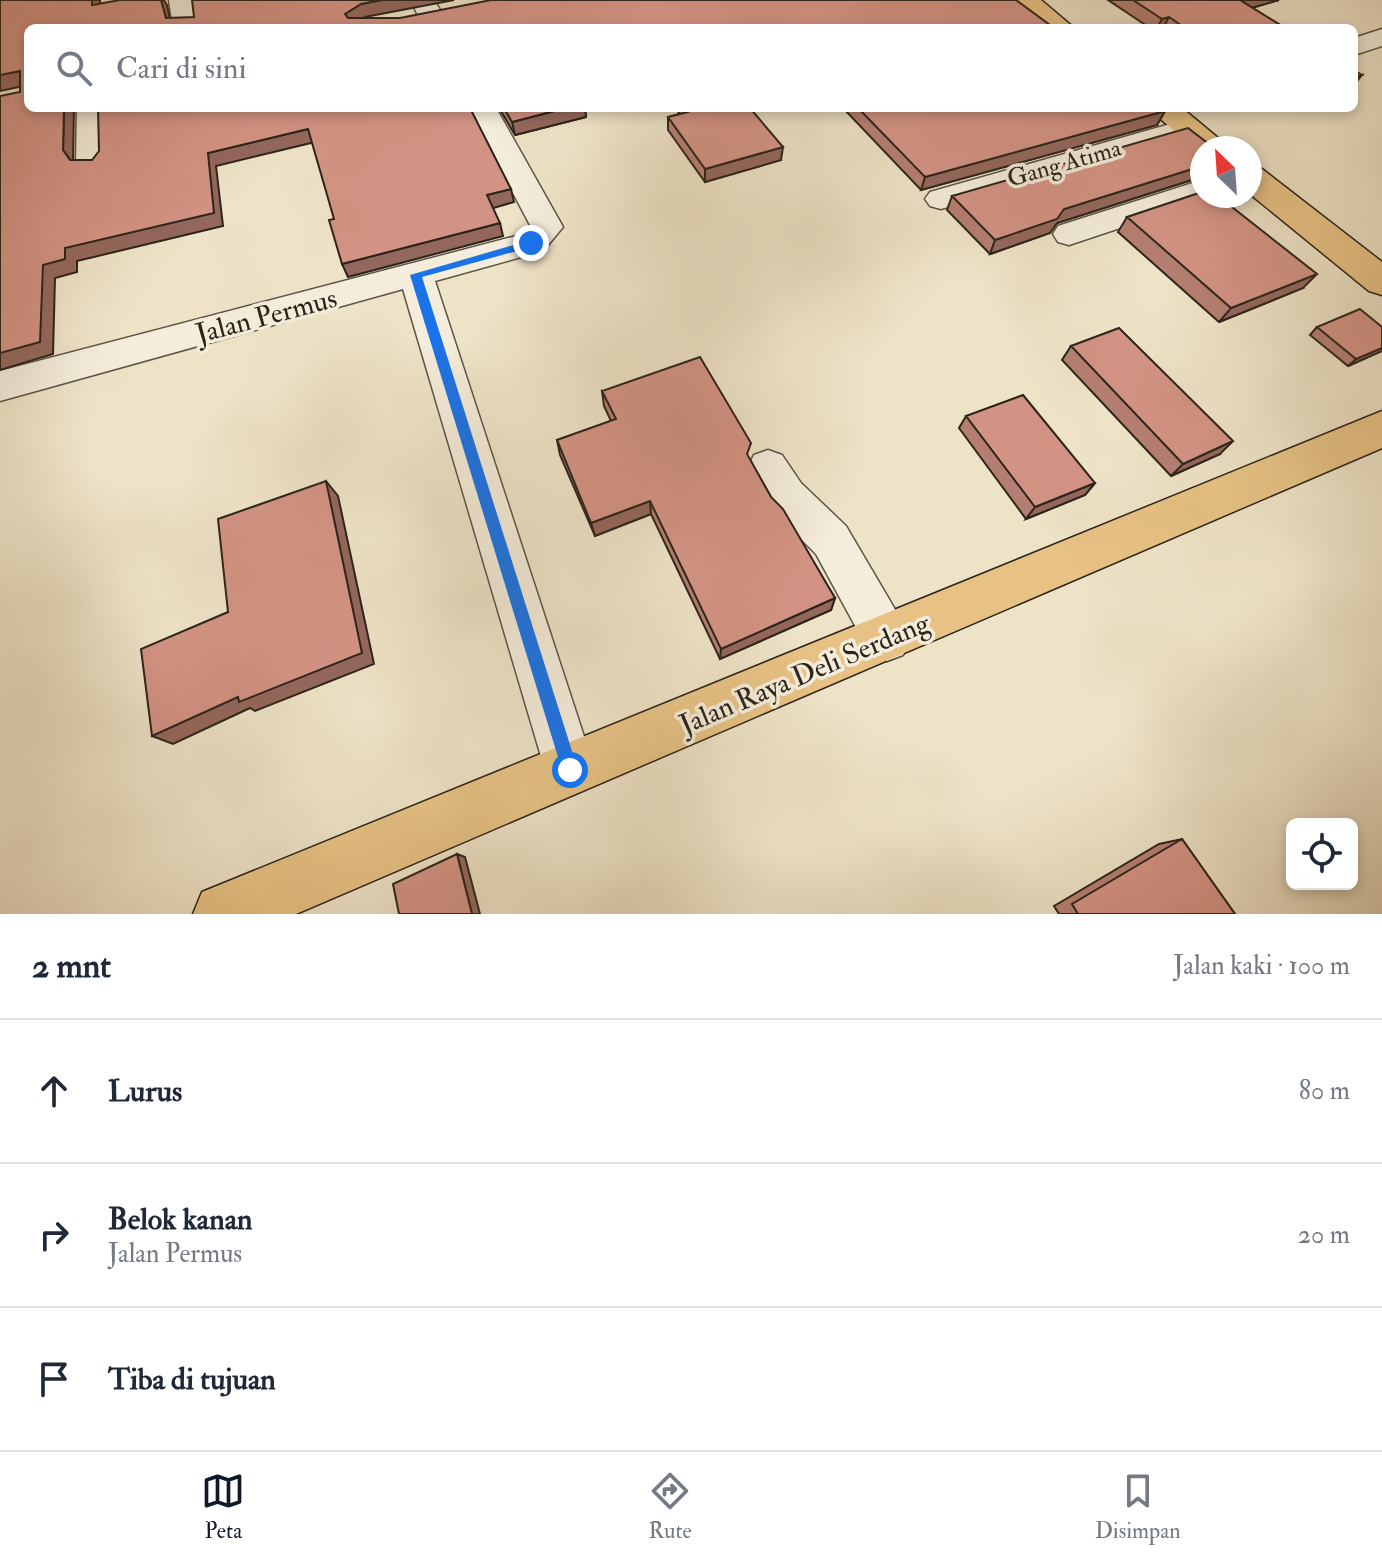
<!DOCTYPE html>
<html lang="id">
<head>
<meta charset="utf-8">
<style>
	body { margin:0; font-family:"IM FELL Double Pica",serif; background:#f2f2f3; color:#1f2937 }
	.controls { position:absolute; right:24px; bottom:24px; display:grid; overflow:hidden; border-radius:12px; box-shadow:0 4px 12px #0003 }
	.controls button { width:72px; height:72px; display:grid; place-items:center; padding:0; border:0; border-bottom:2px solid #e0e1e3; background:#fff; color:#1f2937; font:40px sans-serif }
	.compass { position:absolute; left:1190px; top:136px; width:72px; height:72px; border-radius:50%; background:#fff; box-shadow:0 4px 12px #0003; rotate:335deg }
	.stop { position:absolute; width:24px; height:24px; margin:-18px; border:6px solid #1a73e8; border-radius:50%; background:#fff }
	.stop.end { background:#1a73e8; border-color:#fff; box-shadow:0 2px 8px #0008 }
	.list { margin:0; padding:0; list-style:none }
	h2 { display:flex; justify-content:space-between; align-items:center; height:104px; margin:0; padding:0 32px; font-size:34px }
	h2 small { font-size:26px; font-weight:400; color:#747a83 }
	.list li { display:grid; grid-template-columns:52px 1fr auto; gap:24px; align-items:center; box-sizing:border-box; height:144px; padding:0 32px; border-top:2px solid #e0e1e3 }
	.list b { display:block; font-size:30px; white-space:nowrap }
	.list p { margin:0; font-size:26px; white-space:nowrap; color:#747a83 }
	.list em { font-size:26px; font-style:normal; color:#747a83 }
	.icon { flex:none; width:44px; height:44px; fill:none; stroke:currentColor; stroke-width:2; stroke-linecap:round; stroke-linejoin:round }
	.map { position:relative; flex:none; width:1382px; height:914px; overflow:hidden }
	.search { position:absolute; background:#fff; box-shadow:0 4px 12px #0003; left:24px; right:24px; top:24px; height:88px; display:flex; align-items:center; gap:20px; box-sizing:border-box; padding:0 28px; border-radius:12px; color:#747a83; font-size:30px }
	.sheet { height:536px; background:#fff }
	nav { display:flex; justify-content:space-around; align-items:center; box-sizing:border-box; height:112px; border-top:2px solid #e0e1e3; background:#fff; font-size:22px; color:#747a83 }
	nav a { display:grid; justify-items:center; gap:4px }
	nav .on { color:#111827 }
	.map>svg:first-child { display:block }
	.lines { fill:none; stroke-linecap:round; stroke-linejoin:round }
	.street-casing { stroke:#5c5446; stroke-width:3 }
	.primary-casing { stroke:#2c241b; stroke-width:3 }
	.street { fill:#f4eddb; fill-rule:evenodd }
	.primary { fill:#e7c284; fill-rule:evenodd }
	.wall { fill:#b57e72; stroke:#2c241b; stroke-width:2 }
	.shaded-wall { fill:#94675c; stroke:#2c241b; stroke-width:2 }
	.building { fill:#d39384; stroke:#2c241b; stroke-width:2 }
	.route { fill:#1a73e8 }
	.labels { text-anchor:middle; stroke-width:7; stroke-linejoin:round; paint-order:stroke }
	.far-street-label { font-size:24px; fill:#2c241b; stroke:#f4eddb }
	.street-label { font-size:28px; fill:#2c241b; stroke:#f4eddb }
</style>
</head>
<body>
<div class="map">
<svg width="1382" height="914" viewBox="0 0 1382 914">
	<rect width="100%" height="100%" fill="#eee3c7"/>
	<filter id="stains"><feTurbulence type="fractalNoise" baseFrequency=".0025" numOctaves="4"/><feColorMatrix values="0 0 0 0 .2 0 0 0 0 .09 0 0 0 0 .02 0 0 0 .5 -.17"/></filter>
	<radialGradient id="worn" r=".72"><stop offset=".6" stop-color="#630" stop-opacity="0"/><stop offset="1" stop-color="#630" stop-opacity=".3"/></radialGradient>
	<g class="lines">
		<!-- street casing -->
		<g class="street-casing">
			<path id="street" d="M169 0H193L199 28H173Z
				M410 0H434L451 28H425Z
				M1382 29V46L1354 55V38Z
				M77 108H105L106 163 102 170H80L76 163Z
				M468 108H496L563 227 543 251 435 281 595 770 588 788 570 795 552 788 545 770 403 289 0 401V371L520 235 530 225Z
				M1188 119 1198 122 1202 128 1198 134 941 209 930 206 925 199 930 192Z
				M1202 180V196L1213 197 1069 245 1058 242 1053 234 1058 226Z
				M768 450 782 455 801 483 846 526 903 623 910 639 903 655 887 661 871 655 816 554 771 509 748 467 754 455Z"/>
		</g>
		<!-- primary casing -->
		<g class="primary-casing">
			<path id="primary" d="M1011 0H1041L1074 28H1043Z
				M1148 108H1182L1230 148H1202V155Z
				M1250 166 1262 169 1382 262V295L1369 291 1250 194Z
				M1382 411V448L296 914H193L202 892Z"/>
		</g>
		<!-- street -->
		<use href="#street" class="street"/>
		<!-- primary -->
		<use href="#primary" class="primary"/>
	</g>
	<!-- wall -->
	<path class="wall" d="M1108 0H1279L1252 8 1285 28H1150Z
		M499 108H585L586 117 515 135Z
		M675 108H750L781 160 705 182 668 130V117L680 114Z
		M843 108H1160L1165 111 1157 125 921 190Z
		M1202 148V180L1201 177 1057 223 1050 233 990 254 947 210 952 196Z
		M1127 217 1303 288 1219 322 1118 232Z
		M1317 327 1382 351 1348 366 1310 335Z
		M1071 346 1220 454 1171 476 1062 360Z
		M602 391 749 458 771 497 835 598 831 610 720 659 651 514 595 536 560 455 557 440 611 421 604 406Z
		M966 416 1095 483 1085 495 1026 519 959 428Z
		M1182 839 1235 914H1059L1054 906 1159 844Z"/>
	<!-- shaded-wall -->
	<path class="shaded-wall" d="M92 0H100V18L92 5Z
		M161 0H164L167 5 172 28 166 18Z
		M382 0H454L365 17 350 28 345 14 361 4Z
		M1240 0H1279L1233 13Z
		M1169 17 1163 28H1157L1162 19Z
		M20 71 28 85 0 91V75Z
		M1362 75 1354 85V77Z
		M64 108H74L73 163 80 173 63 150Z
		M566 108H585L586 117 515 135 512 122Z
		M1165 111 1157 125 921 190 925 177Z
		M308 129 315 142 216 166 223 226 77 261V272L55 278 53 354 0 370V353L43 265 65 248 208 153Z
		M783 147 781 160 705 182V169Z
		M1202 166 1201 177 1057 223 1050 233 990 254 995 240 1064 209Z
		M511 189 514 202 490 209 487 195Z
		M500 223 503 236 348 277 342 264Z
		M1317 274 1303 288 1219 322 1231 308Z
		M1382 348V351L1348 366 1356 359Z
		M1233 441 1220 454 1171 476 1183 464Z
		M326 481 338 496 374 664 255 711 250 708 173 744 152 736Z
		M1095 483 1085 495 1026 519 1035 507Z
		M650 501 651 514 595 536 591 523Z
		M835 598 831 610 720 659 721 649Z
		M457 854 465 857 480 914H472Z"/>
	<!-- building -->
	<path class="building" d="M0 0H92V5L120 0H161L166 18 194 17 192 0H382L361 4 345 14 348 18H400L491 0H1016L1054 28H28V108H64L63 150 70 160H92L99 151 98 108H470L511 189 487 195 500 223 342 264 329 220 334 219 308 129 208 153 214 213 65 248V259L43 265 40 342 0 353V96L20 92V71L0 75Z
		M1133 0H1241H1240L1285 28H1185L1169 17 1162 19Z
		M1354 70 1362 75 1354 77Z
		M504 108H566L512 122Z
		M685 108H750L783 147 705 169 668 117 688 112Z
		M858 108H1160L1165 111 925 177Z
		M1188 128 1214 148H1202V166L1064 209 1057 219 995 240 952 196Z
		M1202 192V196H1218L1317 274 1231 308 1127 217Z
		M1360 309 1382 327V348L1356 359 1317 327Z
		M1119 328 1233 441 1183 464 1071 346Z
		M700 357 751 443 747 454 771 497 783 509 835 598 721 649 650 501 591 523 557 440 616 419 602 391Z
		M1023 395 1095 483 1035 507 966 416Z
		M326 481 362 653 239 702 238 697 152 736 141 649 228 612 218 519Z
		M1182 839 1235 914H1078L1072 904Z
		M457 854 472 914H399L393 884Z"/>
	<!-- route -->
	<path class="route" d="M531 240 535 246 422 277 578 770 570 779 562 770 410 275Z"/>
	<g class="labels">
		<!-- far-street labels -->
		<g class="far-street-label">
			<text transform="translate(1064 163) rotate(-16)" y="8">Gang Atima</text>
		</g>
		<!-- street labels -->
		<g class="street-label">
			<text transform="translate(266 315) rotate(-15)" y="10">Jalan Permus</text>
			<text transform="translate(804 673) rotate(-23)" y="10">Jalan Raya Deli Serdang</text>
		</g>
	</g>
	<rect width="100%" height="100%" filter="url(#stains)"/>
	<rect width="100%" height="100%" fill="url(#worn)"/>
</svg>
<div class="controls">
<button><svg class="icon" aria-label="locate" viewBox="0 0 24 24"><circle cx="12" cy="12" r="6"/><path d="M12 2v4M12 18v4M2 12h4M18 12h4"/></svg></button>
</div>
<svg class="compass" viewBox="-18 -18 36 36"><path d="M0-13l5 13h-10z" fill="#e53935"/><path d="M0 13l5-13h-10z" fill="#747a83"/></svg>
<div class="stop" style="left:570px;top:770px"></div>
<div class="stop end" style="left:531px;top:243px"></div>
<div class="search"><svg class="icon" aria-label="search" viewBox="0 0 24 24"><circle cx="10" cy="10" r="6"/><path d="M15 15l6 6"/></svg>Cari di sini</div>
</div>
<section class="sheet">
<h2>2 mnt<small>Jalan kaki · 100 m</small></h2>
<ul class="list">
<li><svg class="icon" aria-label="ahead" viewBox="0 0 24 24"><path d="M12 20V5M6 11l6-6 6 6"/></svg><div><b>Lurus</b></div><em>80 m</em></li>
<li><svg class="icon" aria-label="right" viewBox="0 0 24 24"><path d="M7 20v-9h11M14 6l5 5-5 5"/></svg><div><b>Belok kanan</b><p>Jalan Permus</p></div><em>20 m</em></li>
<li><svg class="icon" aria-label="arrive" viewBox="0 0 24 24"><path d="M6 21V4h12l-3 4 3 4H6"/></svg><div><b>Tiba di tujuan</b></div></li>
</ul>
</section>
<nav>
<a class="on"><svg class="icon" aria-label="map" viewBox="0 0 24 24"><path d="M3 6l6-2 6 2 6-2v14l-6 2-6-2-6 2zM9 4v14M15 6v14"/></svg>Peta</a>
<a><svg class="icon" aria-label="directions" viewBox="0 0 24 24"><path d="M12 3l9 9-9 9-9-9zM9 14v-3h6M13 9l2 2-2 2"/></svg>Rute</a>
<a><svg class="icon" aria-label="saved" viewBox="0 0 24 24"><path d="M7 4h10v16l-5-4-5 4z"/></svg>Disimpan</a>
</nav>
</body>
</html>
